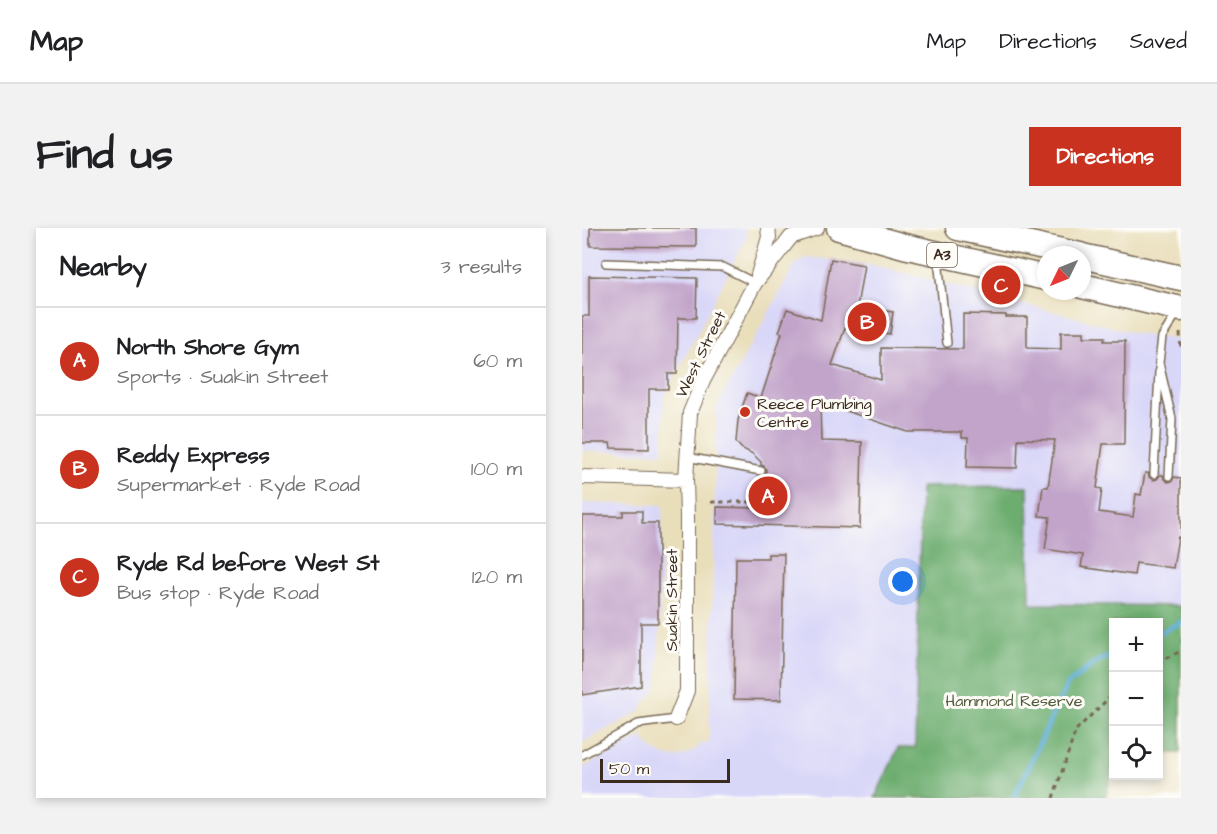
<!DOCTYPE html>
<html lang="en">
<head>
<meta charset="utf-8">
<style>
	body { margin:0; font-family:"Architects Daughter",sans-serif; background:#f2f2f2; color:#202124 }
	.controls { position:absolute; right:18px; bottom:18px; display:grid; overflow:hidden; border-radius:0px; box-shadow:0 3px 9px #0003 }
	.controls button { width:54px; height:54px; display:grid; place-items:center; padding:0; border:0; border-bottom:2px solid #e0e0e0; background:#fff; color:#202124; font:30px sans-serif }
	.compass { position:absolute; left:455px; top:18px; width:54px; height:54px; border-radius:50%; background:#fff; box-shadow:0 3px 9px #0003; rotate:227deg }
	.scale { position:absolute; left:18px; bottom:15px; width:130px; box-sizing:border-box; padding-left:6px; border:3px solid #3b2a1e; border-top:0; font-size:16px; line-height:21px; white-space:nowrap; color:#3b2a1e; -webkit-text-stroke:4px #fdfcf7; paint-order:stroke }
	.you { position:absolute; left:321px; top:354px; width:21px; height:21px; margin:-15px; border:4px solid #fff; border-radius:50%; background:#1a73e8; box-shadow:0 0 0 9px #1a73e833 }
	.badge { display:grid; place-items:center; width:39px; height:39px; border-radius:50%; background:#c8321e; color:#fff; font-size:20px; font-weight:700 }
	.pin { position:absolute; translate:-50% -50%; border:3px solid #fff; box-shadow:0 2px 6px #0006 }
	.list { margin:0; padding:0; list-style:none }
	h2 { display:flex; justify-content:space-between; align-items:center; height:78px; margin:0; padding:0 24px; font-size:26px }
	h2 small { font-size:20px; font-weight:400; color:#757577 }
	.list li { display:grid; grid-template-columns:39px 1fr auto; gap:18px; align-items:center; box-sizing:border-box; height:108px; padding:0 24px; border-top:2px solid #e0e0e0 }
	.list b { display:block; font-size:22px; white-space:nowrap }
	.list p { margin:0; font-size:20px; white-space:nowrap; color:#757577 }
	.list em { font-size:20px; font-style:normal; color:#757577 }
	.icon { flex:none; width:33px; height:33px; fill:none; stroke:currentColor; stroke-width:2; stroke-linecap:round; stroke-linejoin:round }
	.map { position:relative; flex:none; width:599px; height:570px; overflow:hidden; border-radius:0px }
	header { display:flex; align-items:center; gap:36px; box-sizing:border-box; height:84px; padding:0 30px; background:#fff; border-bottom:2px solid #e0e0e0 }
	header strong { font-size:28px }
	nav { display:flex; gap:33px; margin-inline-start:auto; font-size:21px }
	.intro { display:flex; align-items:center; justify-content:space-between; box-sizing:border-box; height:144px; padding:0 36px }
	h1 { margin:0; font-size:42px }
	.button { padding:15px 27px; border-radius:0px; background:#c8321e; color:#fff; font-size:21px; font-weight:700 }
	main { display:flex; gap:36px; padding:0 36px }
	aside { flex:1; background:#fff; border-radius:0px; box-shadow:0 3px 9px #0003 }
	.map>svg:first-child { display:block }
	.built { fill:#d9d7f8 }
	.forest { fill:#6dad6f; stroke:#546c46; stroke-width:1.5 }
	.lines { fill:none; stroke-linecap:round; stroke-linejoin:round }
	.stream { stroke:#5daed8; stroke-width:5 }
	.building { fill:#c2a4ca }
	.service-casing { stroke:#786955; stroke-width:10 }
	.minor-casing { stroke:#786955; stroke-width:16 }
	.trunk-casing { stroke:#786955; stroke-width:27 }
	.path { stroke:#786955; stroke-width:3; stroke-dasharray:4.5 4.5; stroke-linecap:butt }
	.service { stroke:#fff; stroke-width:7 }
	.minor { stroke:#fff; stroke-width:14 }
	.trunk { stroke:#fff; stroke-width:24 }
	.poi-dot { fill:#c8321e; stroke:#fdfcf7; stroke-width:2 }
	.labels { text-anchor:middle; stroke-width:6; stroke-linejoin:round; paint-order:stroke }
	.shield { fill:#fdfcf7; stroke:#75695f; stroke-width:1.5 }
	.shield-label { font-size:15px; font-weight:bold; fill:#3b2a1e }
	.street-label { font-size:16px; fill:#3b2a1e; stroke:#fdfcf7 }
	.poi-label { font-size:16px; fill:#3b2a1e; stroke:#fdfcf7; text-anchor:start }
	.park-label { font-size:16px; fill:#525a3c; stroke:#fdfcf7 }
</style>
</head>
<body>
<header>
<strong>Map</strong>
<nav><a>Map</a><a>Directions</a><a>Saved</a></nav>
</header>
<div class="intro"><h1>Find us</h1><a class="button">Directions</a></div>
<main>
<aside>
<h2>Nearby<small>3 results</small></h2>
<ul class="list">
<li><span class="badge">A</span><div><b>North Shore Gym</b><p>Sports · Suakin Street</p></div><em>60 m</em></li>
<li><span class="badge">B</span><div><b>Reddy Express</b><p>Supermarket · Ryde Road</p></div><em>100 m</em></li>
<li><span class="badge">C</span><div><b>Ryde Rd before West St</b><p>Bus stop · Ryde Road</p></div><em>120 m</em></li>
</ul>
</aside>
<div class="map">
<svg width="599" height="570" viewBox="0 0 599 570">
	<rect width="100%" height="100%" fill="#fdfcf7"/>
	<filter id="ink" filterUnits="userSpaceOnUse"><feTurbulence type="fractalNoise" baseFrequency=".0167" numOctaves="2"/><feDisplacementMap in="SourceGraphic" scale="12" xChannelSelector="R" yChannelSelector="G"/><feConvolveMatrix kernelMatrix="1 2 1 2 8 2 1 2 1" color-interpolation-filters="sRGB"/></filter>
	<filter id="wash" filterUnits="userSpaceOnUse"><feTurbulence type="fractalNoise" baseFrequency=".008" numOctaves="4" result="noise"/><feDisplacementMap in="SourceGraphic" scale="24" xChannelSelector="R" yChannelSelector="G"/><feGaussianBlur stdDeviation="1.35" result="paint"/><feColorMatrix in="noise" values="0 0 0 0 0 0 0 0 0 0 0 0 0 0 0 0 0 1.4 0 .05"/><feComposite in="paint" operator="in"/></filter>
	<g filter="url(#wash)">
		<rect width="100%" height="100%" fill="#e9deba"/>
		<!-- built -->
		<path class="built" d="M0 0H163L165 9 82 170 81 225 0 223Z
			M225 29 291 37 557 106 599 112V378L448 376 446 258 339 259 333 520 316 521 293 570H0V540L60 508 65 516 72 522 80 527 88 529H97L106 526 114 521 120 515H127L135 179 214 34Z
			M0 275 81 277 76 452 72 465 63 473 58 483 0 515Z"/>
		<!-- forest -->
		<path class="forest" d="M446 258 448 376 599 378V525H577L576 394H532L531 542 523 570H293L316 520H333L339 259Z"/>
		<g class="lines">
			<!-- stream -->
			<path class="stream" d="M576 406 599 394
				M432 570 485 457 514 434 532 427"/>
		</g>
		<g id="blocks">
			<!-- building -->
			<path class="building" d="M8 0H114V19L8 18Z
				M249 31 282 37 275 79 311 84 308 106 263 100 250 137 299 152V120L381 121V86L424 87V89H445V120L479 121V104H502V109H523L522 113H543L542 216H521L515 260 520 261 517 284 551 289 554 266 559 267 563 245H566L567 249 571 252 575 251 578 247H581L582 251 586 254 590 253 592 249 599 250V310L596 309 591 340 554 335 552 347 499 339 501 327 463 321 468 289 457 288 461 259H466L473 212 436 211 435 240 385 239 386 210H380V204H326L238 174 239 213 280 214 278 300 135 296V279L178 280 179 249 184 246V242L182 238 179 237V234L171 226 159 220 154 214 156 192 165 165 179 170 200 105 197 104 205 81 239 92Z
				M7 48 115 50 114 90H96L95 146H86V161H67V221L29 220 28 215H0V88H7Z
				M41 283H60V295H76V395H59V458L0 467V288H41Z
				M186 326H202L199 472 152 471 154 330H186Z"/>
		</g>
	</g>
	<g filter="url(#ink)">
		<use href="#blocks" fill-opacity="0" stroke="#786955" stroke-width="1.5"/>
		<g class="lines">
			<!-- service casing -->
			<g class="service-casing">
				<path id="service" d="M356 31 365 115
					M24 35 141 39 173 55
					M105 229 179 243
					M572 246 577 144
					M587 248 590 191 577 135 580 109 595 85
					M0 527 56 496 94 491"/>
			</g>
			<!-- minor casing -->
			<g class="minor-casing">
				<path id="minor" d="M176 47 187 9 186 0
					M0 249 104 252
					M94 491 105 463V288L104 252 108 185 121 153 173 55 209 9 235 0"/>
			</g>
			<!-- trunk casing -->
			<g class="trunk-casing">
				<path id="trunk" d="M257 0 322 18 464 50
					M376 0 498 27
					M500 28 599 50
					M500 58 599 81"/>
			</g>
			<!-- path -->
			<path class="path" d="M598 105 599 122
				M129 274H178
				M576 434 599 423
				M471 570 494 502 532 465"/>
			<!-- service -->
			<use href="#service" class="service"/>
			<!-- minor -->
			<use href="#minor" class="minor"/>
			<!-- trunk -->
			<use href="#trunk" class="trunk"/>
		</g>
	</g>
	<!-- markers -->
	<circle class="poi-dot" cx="163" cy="184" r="6"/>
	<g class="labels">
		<!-- shield labels -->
		<rect class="shield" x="345" y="15" width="30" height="24" rx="4.5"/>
		<g class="shield-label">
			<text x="360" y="32">A3</text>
		</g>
		<!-- street labels -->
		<g class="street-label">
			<text transform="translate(118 126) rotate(-64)" y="6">West Street</text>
			<text transform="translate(89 372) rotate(-90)" y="6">Suakin Street</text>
		</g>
		<!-- poi labels -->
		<g class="poi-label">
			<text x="175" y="181">Reece Plumbing<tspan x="175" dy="18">Centre</tspan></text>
		</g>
		<!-- park labels -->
		<g class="park-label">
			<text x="432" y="478">Hammond Reserve</text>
		</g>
	</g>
</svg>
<div class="controls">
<button>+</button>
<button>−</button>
<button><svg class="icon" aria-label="locate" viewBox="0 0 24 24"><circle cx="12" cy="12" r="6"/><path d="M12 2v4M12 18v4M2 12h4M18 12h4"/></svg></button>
</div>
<svg class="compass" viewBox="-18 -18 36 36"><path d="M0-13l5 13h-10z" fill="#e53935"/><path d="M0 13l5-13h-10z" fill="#757577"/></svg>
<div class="scale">50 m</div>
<div class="you"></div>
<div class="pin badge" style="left:186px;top:268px">A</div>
<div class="pin badge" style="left:285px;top:94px">B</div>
<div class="pin badge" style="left:419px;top:57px">C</div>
</div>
</main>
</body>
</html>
